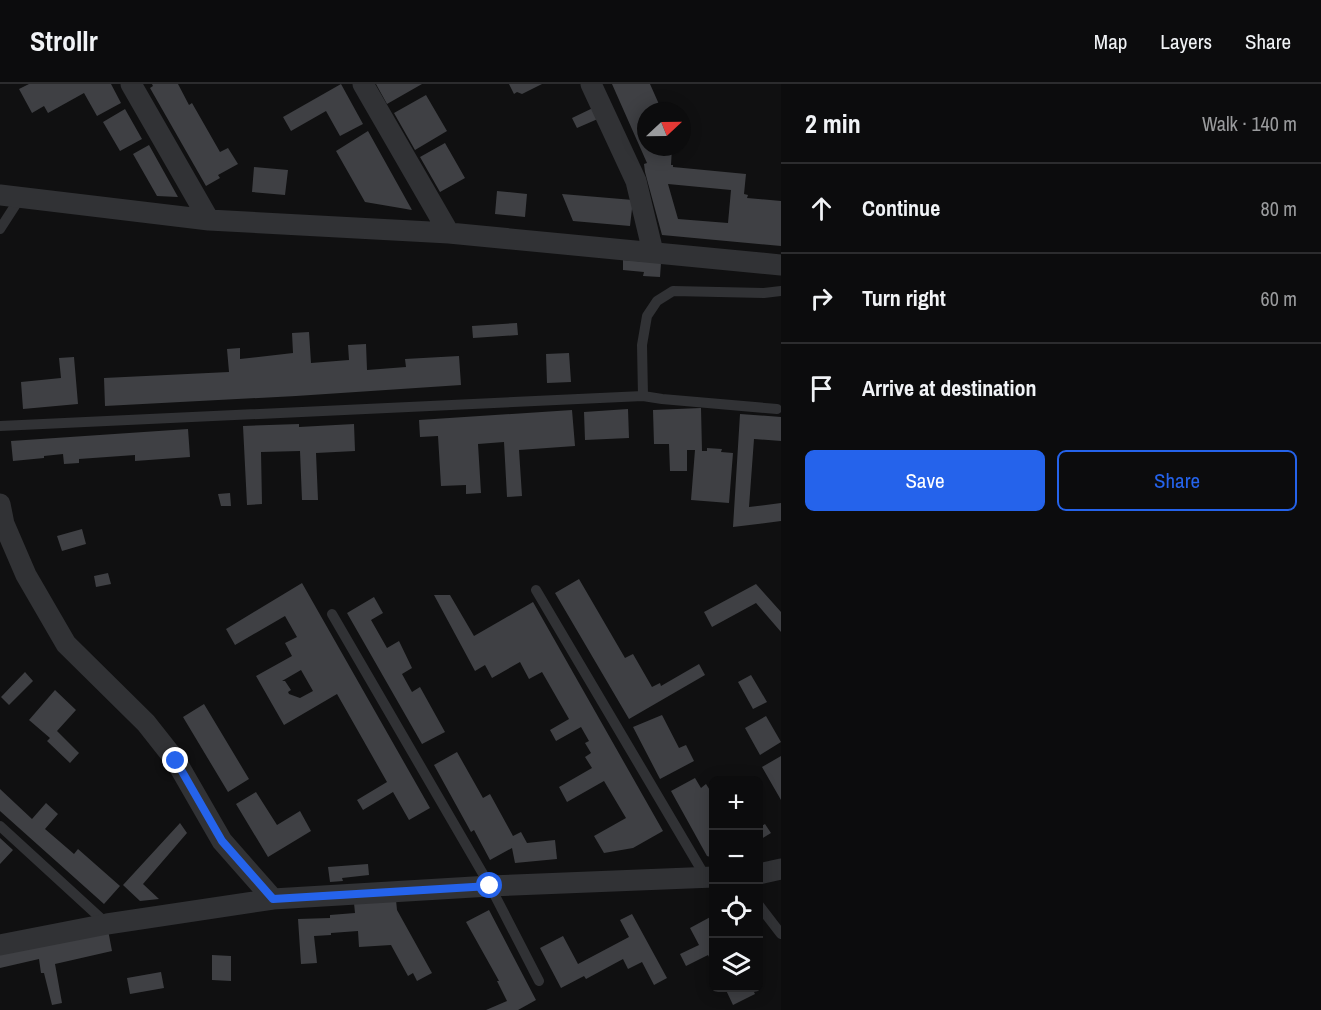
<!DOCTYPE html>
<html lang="en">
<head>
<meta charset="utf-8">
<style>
	body { margin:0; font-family:"Archivo Narrow",sans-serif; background:#151516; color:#f1f3f6 }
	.controls { position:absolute; right:18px; bottom:18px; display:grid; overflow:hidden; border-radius:9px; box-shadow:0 3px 15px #0003 }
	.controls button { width:54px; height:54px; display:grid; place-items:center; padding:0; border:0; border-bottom:2px solid #2c2c2e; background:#0c0c0d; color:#f1f3f6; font:30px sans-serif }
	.compass { position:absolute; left:637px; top:18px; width:54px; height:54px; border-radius:50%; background:#0c0c0d; box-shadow:0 3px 15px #0003; rotate:68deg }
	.stop { position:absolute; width:18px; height:18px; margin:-14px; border:4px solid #2563eb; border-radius:50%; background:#fff }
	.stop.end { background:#2563eb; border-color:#fff; box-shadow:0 2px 6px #0008 }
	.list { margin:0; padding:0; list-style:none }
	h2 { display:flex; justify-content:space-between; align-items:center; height:78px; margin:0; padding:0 24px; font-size:26px }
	h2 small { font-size:20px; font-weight:400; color:#9a9b9d }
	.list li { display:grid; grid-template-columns:39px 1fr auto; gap:18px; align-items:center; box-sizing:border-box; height:90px; padding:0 24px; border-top:2px solid #2c2c2e }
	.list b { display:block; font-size:22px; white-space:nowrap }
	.list em { font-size:20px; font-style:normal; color:#9a9b9d }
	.actions { display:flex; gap:12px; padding:18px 24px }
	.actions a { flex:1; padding:14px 0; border:2px solid #2563eb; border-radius:9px; text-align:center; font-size:21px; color:#2563eb }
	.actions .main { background:#2563eb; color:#fff }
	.icon { flex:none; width:33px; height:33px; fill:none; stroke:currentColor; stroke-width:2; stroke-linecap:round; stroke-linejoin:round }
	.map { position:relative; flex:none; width:781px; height:926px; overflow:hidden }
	header { display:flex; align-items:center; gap:36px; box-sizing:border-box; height:84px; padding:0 30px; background:#0c0c0d; border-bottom:2px solid #2c2c2e }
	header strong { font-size:28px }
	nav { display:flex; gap:33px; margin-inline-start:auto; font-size:21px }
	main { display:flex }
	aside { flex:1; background:#0c0c0d }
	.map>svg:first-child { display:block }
	.building { fill:#3f4044; fill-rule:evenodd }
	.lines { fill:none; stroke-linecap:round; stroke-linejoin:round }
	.lane { stroke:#313235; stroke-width:10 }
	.street { stroke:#313235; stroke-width:21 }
	.route { stroke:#2563eb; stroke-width:8 }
</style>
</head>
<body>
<header>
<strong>Strollr</strong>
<nav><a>Map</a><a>Layers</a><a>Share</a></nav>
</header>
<main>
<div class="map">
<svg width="781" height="926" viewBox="0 0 781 926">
	<rect width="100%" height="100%" fill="#101011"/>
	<!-- building -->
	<path class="building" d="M29 0H111L121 19 97 32 84 9 48 29 44 22 32 29 19 5Z
		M152 0H178L189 21 192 19 220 68 228 64 238 80 218 91 220 94 206 102 150 4 153 2Z
		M341 0 363 40 340 52 326 27 291 47 283 33Z
		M376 0H422L387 20Z
		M509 0H542L522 10 517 8 514 10Z
		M612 0H650L662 27H646V63H672L671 81H673V83L746 90 744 110 748 111 747 114 781 117V162L662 151 645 88 644 80 647 79ZM668 100 731 106 728 139 678 135Z
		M426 11 447 47 415 66 394 29Z
		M595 23 600 34 577 44 572 34Z
		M125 25 142 55 120 67 103 38Z
		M368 47 412 126 365 118 336 67Z
		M445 59 465 94 440 108 420 73Z
		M149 61 178 113 157 112 133 70Z
		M254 83 288 86 285 111 252 108Z
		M497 107 527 110 525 133 495 130Z
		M562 110 633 116 630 142 573 137Z
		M623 176 661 179 660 193 643 192 644 188 623 186Z
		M517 239 518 251 473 254 472 242Z
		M309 248 311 279 349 276 348 261 366 260 367 286 406 283 405 275 459 272 461 301 296 312 105 322 104 294 229 288 227 265 240 264V275L293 269 292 249Z
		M569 269 571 298 547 299 546 270Z
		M74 273 78 320 23 325 21 298 61 294 59 274Z
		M701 324 702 367H707V364L722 365 721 368 733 369 729 419 691 416 695 366H687V387H670L669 360H654L653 326Z
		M628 325 629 354 585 356 584 328Z
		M572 326 575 362 519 366 522 412 507 413 504 358 478 360 481 409 466 410V401L441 402 438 352 420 353 419 336Z
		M740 330 781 333V357L754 355 749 423 781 419V437L733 443Z
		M299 340V343L354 340 355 367 316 369 318 416H302L300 367 261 368 262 420 247 421 243 342Z
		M188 345 190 373 135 377V371L79 375V379L64 380 63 370 44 372V374L13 377 11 357Z
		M230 409 231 422H221L218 410Z
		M82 445 86 460 62 467 57 452Z
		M108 489 111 500 96 503 94 492Z
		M579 495 625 574 633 570 652 603 660 599 661 602 699 580 705 591 629 635 555 509Z
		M302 499 430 724 409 736 393 708 363 726 357 716 387 698 337 610 284 641 256 592 292 572 285 559 297 553 285 532 235 561 226 545ZM301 586 313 607 300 614 289 610 288 608 291 606 285 597H282Z
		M756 500 781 528V548L756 519 712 543 704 528Z
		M434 511H450L474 552 533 518 663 747 633 764 604 769 594 752 626 734 604 697 567 718 559 703 592 684 585 673 591 669 585 659 589 657 581 643 556 657 550 646 569 635 542 588 529 595 520 578 492 594 485 581 475 587Z
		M374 513 383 529 371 536 387 564 399 557 412 584 402 590 412 608 420 603 445 648 422 660 347 529Z
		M25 588 33 597 9 621 1 613Z
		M751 591 767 618 753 625 738 598Z
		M55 606 76 626 57 647 79 669 70 679 47 657 50 654 29 636Z
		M204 620 249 695 228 708 183 633Z
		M662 631 679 664 686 661 694 677 660 695 633 643Z
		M766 632 781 658 760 671 745 644Z
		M457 668 483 714 490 710 513 752 521 748 527 759 555 756 557 775 515 779 512 764 490 776 474 746 471 748 434 681Z
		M781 672V716L762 683Z
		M695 694 701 704 706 700 713 711 709 714 714 723V774L707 772 671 707Z
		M0 705 32 735 46 719 58 730 45 745 74 770 78 765 120 802 104 820 0 727Z
		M256 708 277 741 300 727 311 747 268 773 236 720Z
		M180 739 187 749 143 800 159 815 140 817 123 801Z
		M765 740 771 749 758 757V744Z
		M0 754 13 766 0 780Z
		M368 780 369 791 342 794 343 797 330 798 328 783Z
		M396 816 397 826 432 889 417 897 413 889 408 892 391 861 359 863 358 847 331 849V851L314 852 317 879 301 880 298 835 330 834V831L355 829 354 819Z
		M489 826 536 916 518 926H486L507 917 497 897H499L466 838Z
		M632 830 667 894 654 901 642 878 628 885 623 875 586 895 584 892 561 904 540 864 563 852 578 880 629 853 620 836Z
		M714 831V882L708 871 686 882 680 870 699 861 690 844Z
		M108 846 112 867 55 880 62 919 52 921 44 889H41L39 875 0 884V868Z
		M212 871 231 872V897L212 896Z
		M161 888 164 904 130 910 127 894Z
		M725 904H752L755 910 733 921Z"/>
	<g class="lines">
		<!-- lane -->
		<path class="lane" d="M0 145 20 114
			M643 312 662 315 777 325
			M0 342 643 312 642 261 647 232 657 217 673 207 764 209 781 207
			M536 506 705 792
			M332 530 490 802 539 897
			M0 742 107 840
			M758 820 781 850"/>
		<!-- street -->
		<path class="street" d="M131 0 209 136
			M363 0 449 149
			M591 0 636 97 653 168
			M0 111 209 136 449 149 781 181
			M0 420 4 440 26 491 66 560 146 639 176 677 222 757 273 815
			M758 790 781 785
			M0 861 107 840 273 815 490 802 714 793"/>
	</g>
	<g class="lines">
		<!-- route -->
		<path class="route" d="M176 677 222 757 273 815 490 802"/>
	</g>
</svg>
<div class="controls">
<button>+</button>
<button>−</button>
<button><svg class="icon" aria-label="locate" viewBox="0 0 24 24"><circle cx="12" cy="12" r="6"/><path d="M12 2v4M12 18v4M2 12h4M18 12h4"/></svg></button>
<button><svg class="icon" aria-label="layers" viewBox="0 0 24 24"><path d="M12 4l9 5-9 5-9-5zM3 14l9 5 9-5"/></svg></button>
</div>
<svg class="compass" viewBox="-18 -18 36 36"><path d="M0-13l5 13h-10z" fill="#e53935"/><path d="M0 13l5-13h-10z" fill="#9a9b9d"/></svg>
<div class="stop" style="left:490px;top:802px"></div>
<div class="stop end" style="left:176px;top:677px"></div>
</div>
<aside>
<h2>2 min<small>Walk · 140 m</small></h2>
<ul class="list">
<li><svg class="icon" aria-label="ahead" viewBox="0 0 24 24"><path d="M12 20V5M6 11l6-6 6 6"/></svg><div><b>Continue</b></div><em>80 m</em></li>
<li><svg class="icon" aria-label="right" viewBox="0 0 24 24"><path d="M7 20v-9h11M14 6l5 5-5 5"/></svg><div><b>Turn right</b></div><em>60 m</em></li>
<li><svg class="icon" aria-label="arrive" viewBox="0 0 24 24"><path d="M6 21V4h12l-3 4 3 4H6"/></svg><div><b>Arrive at destination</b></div></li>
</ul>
<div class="actions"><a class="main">Save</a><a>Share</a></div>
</aside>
</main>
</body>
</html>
